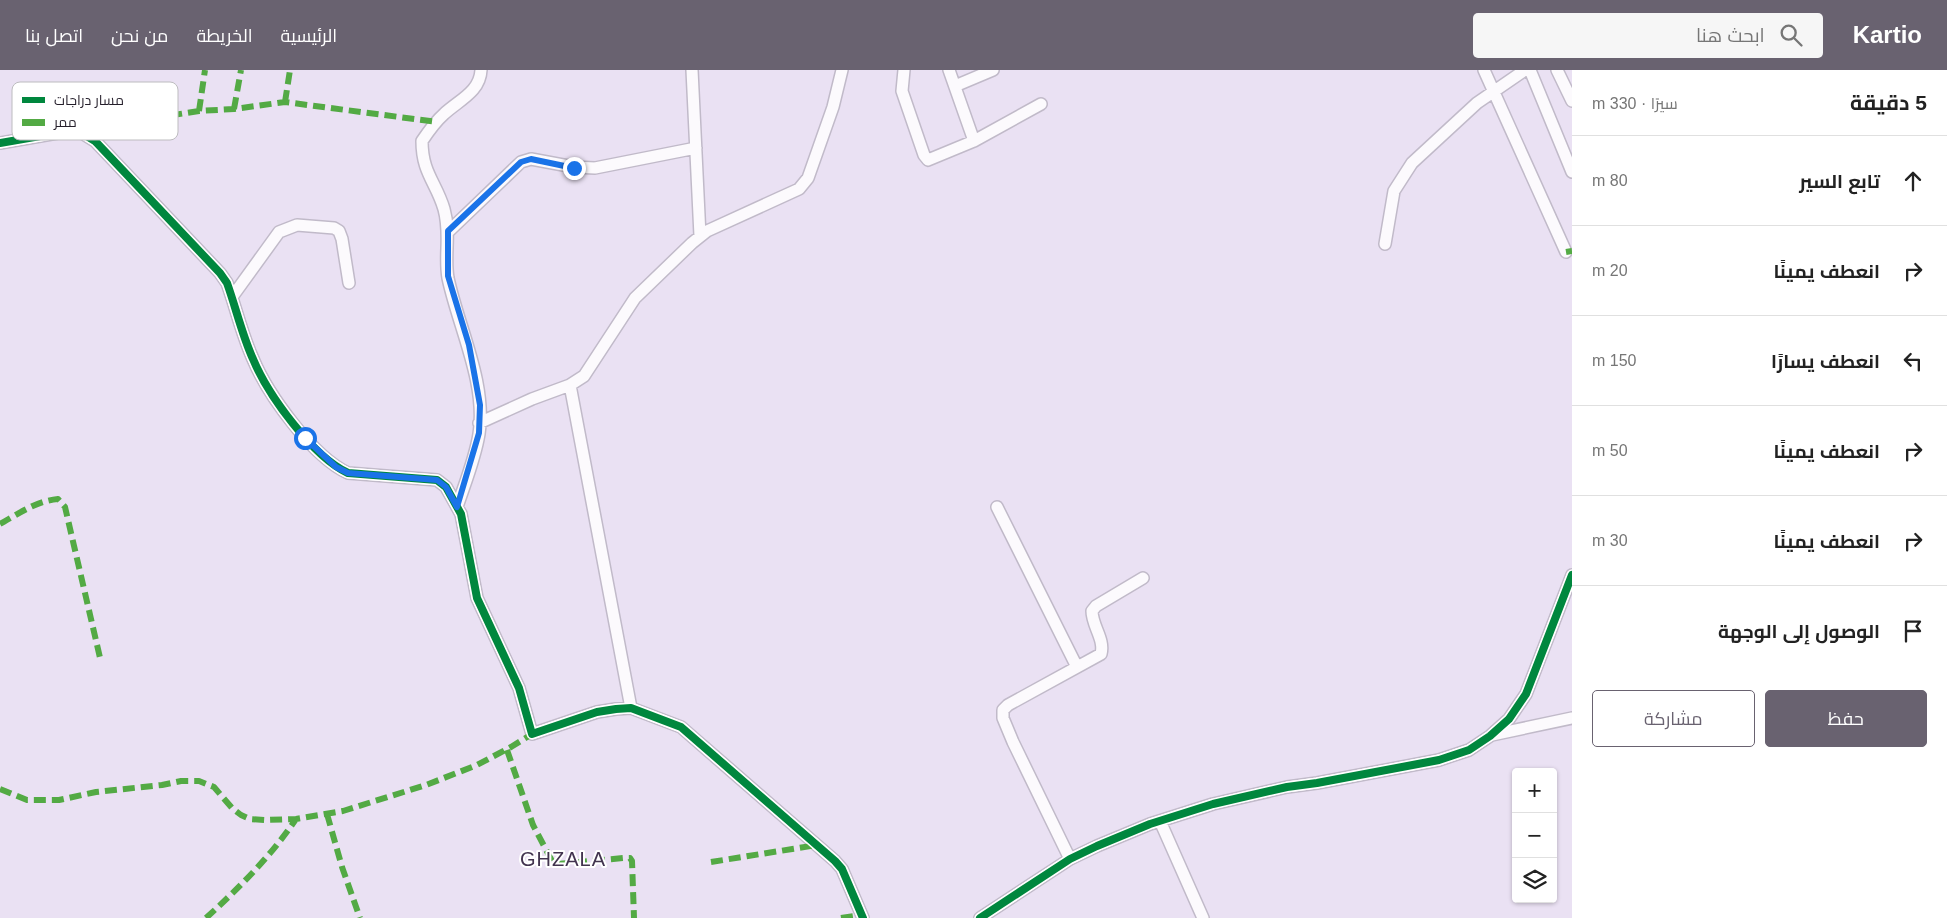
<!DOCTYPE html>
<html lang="ar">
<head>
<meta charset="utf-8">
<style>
	body { margin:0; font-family:Arial,Cairo,sans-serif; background:#f6f6f6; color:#222; direction:rtl }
	.controls { position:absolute; right:15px; bottom:15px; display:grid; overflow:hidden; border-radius:5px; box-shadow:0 1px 4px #0004 }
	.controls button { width:45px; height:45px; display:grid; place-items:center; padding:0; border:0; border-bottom:1px solid #e0e0e0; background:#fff; color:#222; font:25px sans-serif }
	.stop { position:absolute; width:15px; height:15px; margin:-11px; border:4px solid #1a73e8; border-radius:50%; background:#fff }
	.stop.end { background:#1a73e8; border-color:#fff; box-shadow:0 1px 5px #0008 }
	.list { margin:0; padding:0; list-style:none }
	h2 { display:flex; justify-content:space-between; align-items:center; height:65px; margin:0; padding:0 20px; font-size:21px }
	h2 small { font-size:16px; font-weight:400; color:#767676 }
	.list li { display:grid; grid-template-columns:32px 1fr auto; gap:15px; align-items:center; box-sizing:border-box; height:90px; padding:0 20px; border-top:1px solid #e0e0e0 }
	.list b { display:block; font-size:19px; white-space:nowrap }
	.list em { font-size:16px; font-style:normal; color:#767676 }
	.actions { display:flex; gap:10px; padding:15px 20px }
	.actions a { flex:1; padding:11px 0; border:1px solid #696270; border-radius:5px; text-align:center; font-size:18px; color:#696270 }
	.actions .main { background:#696270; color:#fff }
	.icon { flex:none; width:28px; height:28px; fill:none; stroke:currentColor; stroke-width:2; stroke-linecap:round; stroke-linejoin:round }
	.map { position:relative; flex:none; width:1572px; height:848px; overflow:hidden; direction:ltr }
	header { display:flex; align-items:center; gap:30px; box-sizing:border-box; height:70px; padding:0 25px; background:#696270; color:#fff }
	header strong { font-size:24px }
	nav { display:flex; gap:28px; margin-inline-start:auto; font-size:18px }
	.search { width:350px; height:45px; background:#f6f6f6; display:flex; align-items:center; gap:12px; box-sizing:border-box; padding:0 18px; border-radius:5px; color:#767676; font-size:19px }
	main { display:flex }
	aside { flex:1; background:#fff }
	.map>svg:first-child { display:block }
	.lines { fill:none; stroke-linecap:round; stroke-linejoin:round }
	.street-casing { stroke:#c1bac9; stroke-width:14 }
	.street { stroke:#fcfafd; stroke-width:11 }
	.quiet { stroke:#53aa44; stroke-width:6; stroke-dasharray:12 6; stroke-linecap:butt }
	.cycleway-casing { stroke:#fff; stroke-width:11 }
	.cycleway { stroke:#00873e; stroke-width:8 }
	.route { stroke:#1a73e8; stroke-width:6 }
	.labels { text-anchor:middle; stroke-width:4; stroke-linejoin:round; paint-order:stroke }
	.quarter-label { font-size:20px; letter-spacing:1px; fill:#42344f; stroke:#fff }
	.key { fill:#fff; stroke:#bdbcbf; stroke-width:1 }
	.key-label { font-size:14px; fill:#241e2a }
</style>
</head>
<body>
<header>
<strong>Kartio</strong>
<div class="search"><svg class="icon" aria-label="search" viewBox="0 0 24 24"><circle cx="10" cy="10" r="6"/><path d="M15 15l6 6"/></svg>ابحث هنا</div>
<nav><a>الرئيسية</a><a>الخريطة</a><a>من نحن</a><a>اتصل بنا</a></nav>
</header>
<main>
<aside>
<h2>5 دقيقة<small>سيرًا · 330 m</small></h2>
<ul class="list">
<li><svg class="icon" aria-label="ahead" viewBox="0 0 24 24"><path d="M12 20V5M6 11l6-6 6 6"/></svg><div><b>تابع السير</b></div><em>80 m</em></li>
<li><svg class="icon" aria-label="right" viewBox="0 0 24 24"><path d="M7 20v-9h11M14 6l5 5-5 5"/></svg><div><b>انعطف يمينًا</b></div><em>20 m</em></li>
<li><svg class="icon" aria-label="left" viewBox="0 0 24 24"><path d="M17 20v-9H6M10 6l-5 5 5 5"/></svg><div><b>انعطف يسارًا</b></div><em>150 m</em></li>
<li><svg class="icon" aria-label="right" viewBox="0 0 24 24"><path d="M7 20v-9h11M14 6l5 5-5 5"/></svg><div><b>انعطف يمينًا</b></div><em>50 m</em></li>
<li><svg class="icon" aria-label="right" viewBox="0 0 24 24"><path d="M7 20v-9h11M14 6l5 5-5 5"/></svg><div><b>انعطف يمينًا</b></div><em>30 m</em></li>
<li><svg class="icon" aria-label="arrive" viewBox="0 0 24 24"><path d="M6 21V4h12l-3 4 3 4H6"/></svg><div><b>الوصول إلى الوجهة</b></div></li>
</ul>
<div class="actions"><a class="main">حفظ</a><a>مشاركة</a></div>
</aside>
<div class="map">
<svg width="1572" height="848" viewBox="0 0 1572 848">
	<rect width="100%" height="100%" fill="#eae1f3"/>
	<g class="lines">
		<!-- street casing -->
		<g class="street-casing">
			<path id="street" d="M692 0 700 166
				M904 0 902 21 924 85 928 90 974 71 1041 34
				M949 0 974 71
				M1484 0 1566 182
				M1530 0 1572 102
				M1557 0 1572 31
				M955 16 993 0
				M0 73 69 61 82 63 95 71 220 203 227 213C236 238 242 265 253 289 268 325 313 387 348 403L437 410 446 417 461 444 477 528 519 618 532 664 597 642 616 639 631 638 681 657 835 791 842 799 863 848
				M449 161 521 92 531 89 574 97 595 98 696 78
				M1385 174 1394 121 1412 93 1477 33 1525 0
				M232 227 279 162 297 155 334 158 339 161 342 169 349 213
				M570 315 631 638
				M479 353 532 329 570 315 584 306 635 228 692 173 707 161 799 119 808 108 833 37 842 0
				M457 437C465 413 475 389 479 364 487 313 458 256 448 208 444 186 451 164 444 139 436 112 422 103 422 71 428 62 435 52 444 44 459 30 480 22 481 0
				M997 437 1077 597
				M1492 665 1572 648
				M1160 751 1203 848
				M1070 789 1013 672 1003 648V640L1008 635 1101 584C1105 569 1092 556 1092 541L1096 536 1143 508
				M980 848 1070 789 1097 776 1150 754 1213 734 1287 717 1317 713 1439 690 1469 680 1490 666 1509 649 1526 624 1572 505"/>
		</g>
		<!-- street -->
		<use href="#street" class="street"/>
		<!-- quiet -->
		<path class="quiet" d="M285 32 290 0
			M234 39 241 0
			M199 41 205 0
			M82 63 122 53 199 41 234 39 285 32 437 52
			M1566 182 1572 181
			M0 454C18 444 36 431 58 429L65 437 101 592
			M507 680 533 755 552 791 557 794 624 788H630L632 791 634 848
			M0 719 27 730H59L96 722 162 715 181 711H199L214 717 232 738 241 745 250 749 265 750 296 749 343 741 426 715 477 695 511 677 532 664
			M327 744 342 797 360 848
			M711 792 817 775
			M206 848C239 818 271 786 296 749
			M841 848 861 845"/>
		<!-- cycleway casing -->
		<g class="cycleway-casing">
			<path id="cycleway" d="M0 73 69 61 82 63 95 71 220 203 227 213C236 238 242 265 253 289 268 325 313 387 348 403L437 410 446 417 461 444 477 528 519 618 532 664 597 642 616 639 631 638 681 657 835 791 842 799 863 848
				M980 848 1070 789 1097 776 1150 754 1213 734 1287 717 1317 713 1439 690 1469 680 1490 666 1509 649 1526 624 1572 505"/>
		</g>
		<!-- cycleway -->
		<use href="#cycleway" class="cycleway"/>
	</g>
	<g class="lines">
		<!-- route -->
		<path class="route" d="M305 368 336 397 348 403 437 410 446 417 457 437 479 363 480 335 469 275 448 206V161L521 92 531 89 574 98"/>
	</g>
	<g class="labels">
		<!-- quarter labels -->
		<g class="quarter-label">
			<text x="563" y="796">GHZALA</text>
		</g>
	</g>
	<!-- legend -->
	<rect x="12" y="12" width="166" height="58" rx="8" class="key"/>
	<rect x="22" y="27" width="23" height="6" fill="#00873e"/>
	<rect x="22" y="49" width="23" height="7" fill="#53aa44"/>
	<g class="key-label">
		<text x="54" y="35">مسار دراجات</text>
		<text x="54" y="57">ممر</text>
	</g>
</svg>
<div class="controls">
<button>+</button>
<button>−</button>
<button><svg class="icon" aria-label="layers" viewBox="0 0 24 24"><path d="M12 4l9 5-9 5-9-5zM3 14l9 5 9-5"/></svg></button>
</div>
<div class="stop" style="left:305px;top:368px"></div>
<div class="stop end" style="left:574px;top:98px"></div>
</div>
</main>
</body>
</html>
